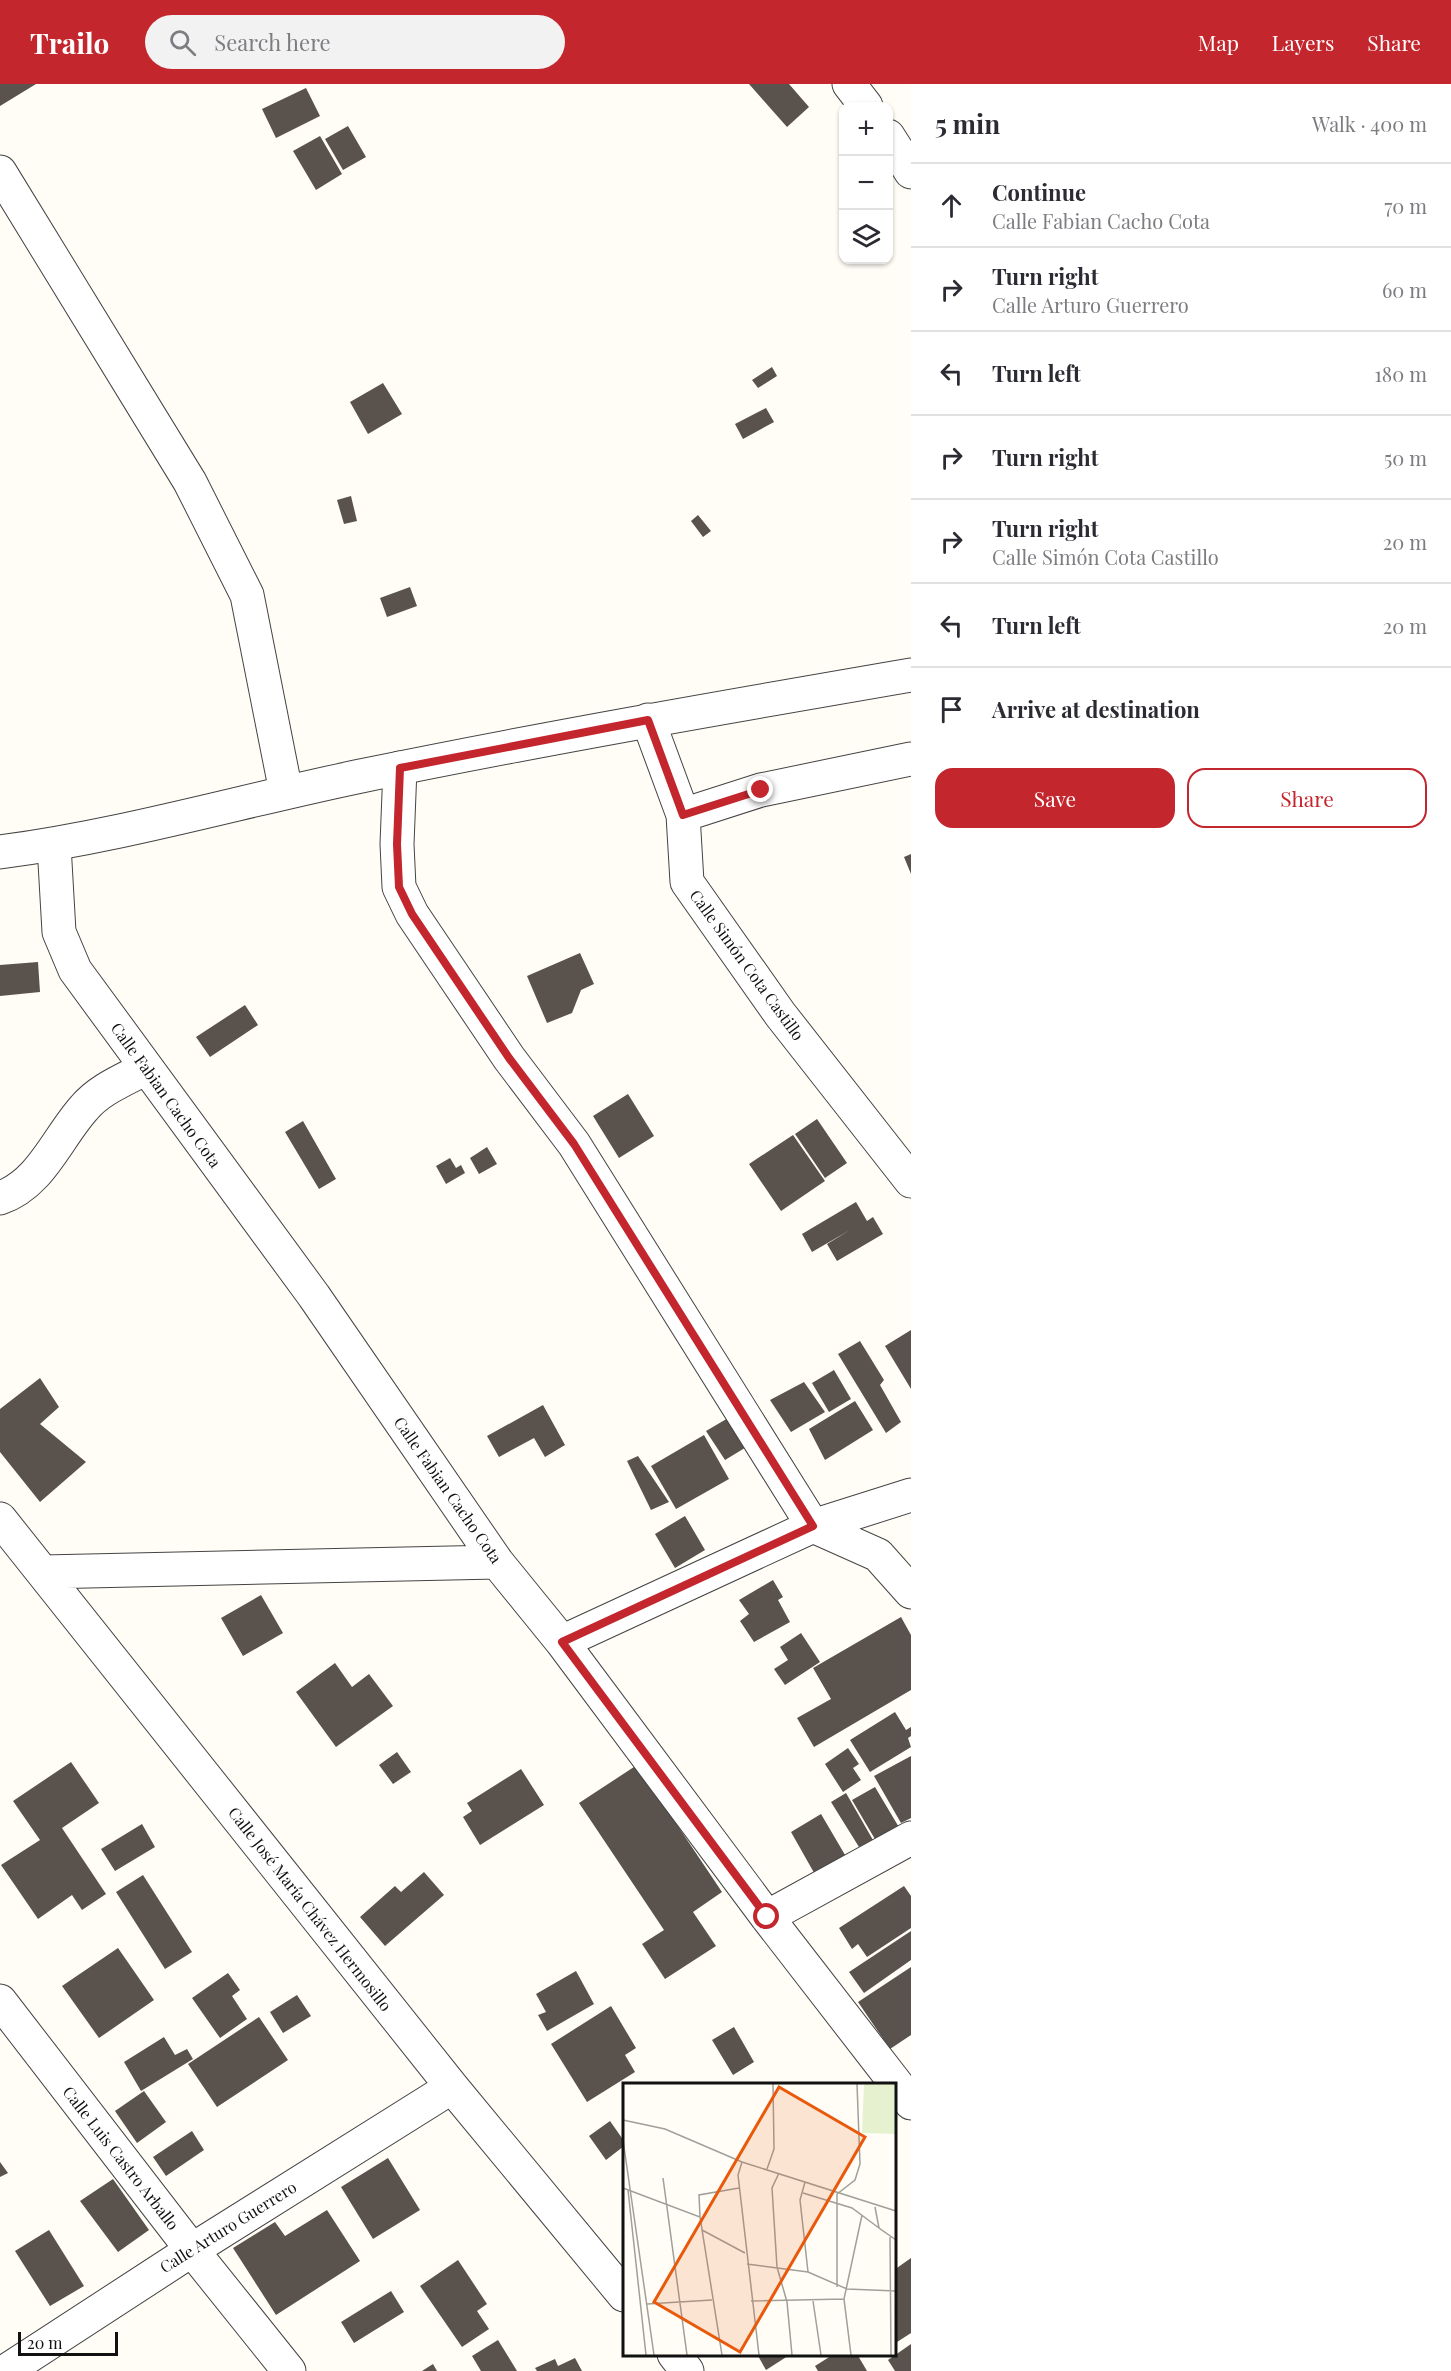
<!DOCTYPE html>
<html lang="en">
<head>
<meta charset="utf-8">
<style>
	body { margin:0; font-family:"Playfair Display",serif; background:#f2f2f3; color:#2b2b33 }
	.controls { position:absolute; right:18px; top:18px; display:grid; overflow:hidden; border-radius:12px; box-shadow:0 2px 4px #0004 }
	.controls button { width:54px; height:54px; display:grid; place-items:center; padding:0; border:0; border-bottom:2px solid #e1e1e2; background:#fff; color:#2b2b33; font:30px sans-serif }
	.scale { position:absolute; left:18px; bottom:15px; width:100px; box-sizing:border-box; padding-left:6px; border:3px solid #111; border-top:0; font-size:16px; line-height:21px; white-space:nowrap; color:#111; -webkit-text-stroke:4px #fff; paint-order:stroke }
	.stop { position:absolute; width:18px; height:18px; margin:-14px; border:4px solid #c4262e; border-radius:50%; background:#fff }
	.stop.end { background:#c4262e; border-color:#fff; box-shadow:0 2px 6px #0008 }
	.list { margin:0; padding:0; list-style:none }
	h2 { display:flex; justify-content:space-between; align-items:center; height:78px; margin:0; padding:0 24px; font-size:26px }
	h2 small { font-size:20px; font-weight:400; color:#7c7c81 }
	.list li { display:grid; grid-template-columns:39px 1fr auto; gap:18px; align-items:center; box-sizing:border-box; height:84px; padding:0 24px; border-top:2px solid #e1e1e2 }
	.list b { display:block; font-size:22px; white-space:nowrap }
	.list p { margin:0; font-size:20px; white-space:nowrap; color:#7c7c81 }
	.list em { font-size:20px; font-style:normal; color:#7c7c81 }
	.actions { display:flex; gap:12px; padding:18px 24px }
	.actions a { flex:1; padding:14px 0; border:2px solid #c4262e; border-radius:18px; text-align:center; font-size:21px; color:#c4262e }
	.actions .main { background:#c4262e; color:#fff }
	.icon { flex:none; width:33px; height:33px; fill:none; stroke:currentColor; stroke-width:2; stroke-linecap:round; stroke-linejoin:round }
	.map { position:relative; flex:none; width:911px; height:2287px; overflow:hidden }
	header { display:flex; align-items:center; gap:36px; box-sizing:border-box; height:84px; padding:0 30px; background:#c4262e; color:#fff }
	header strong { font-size:28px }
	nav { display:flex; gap:33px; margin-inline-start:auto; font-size:21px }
	.search { width:420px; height:54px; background:#f2f2f3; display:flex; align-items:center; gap:15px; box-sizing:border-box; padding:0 21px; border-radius:33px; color:#7c7c81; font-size:22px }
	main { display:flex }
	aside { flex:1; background:#fff }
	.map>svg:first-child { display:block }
	.building { fill:#5a524d }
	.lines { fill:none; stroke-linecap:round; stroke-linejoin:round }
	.minor-casing { stroke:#444; stroke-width:35 }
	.tertiary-casing { stroke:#444; stroke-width:35 }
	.minor { stroke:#fff; stroke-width:33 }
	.tertiary { stroke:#fff; stroke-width:33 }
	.route { stroke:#c4262e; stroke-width:8 }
	.labels { text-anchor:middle; stroke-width:6; stroke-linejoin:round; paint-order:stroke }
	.street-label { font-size:16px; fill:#111; stroke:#fff }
	.inset-road { fill:none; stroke:#a09f9a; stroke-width:1.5 }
	.view { fill:#e8590c; fill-opacity:0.15; stroke:#e8590c; stroke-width:3 }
	.inset-edge { fill:none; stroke:#111; stroke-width:3 }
</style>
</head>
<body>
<header>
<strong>Trailo</strong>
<div class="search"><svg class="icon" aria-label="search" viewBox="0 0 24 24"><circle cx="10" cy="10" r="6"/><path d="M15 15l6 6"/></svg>Search here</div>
<nav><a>Map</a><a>Layers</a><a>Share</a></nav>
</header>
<main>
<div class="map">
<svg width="911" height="2287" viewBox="0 0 911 2287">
	<rect width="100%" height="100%" fill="#fffdf5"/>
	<!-- building -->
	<path class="building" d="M0 0H36L0 22Z
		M749 0H789L809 23 787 43Z
		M306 4 320 32 276 54 262 25Z
		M348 42 366 73 343 86 325 55Z
		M320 52 342 90 316 106 293 67Z
		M772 283 777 292 758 304 752 296Z
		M383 299 402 330 368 350 350 318Z
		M766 324 774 338 743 355 735 340Z
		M351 412 357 437 344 440 337 416Z
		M698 431 711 447 703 453 691 437Z
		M410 503 417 522 387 533 380 514Z
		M911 770V790L904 773Z
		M580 869 594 900 581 906 572 929 547 939 527 892Z
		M38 878 40 908 0 912V881Z
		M245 921 258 941 210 973 196 953Z
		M628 1010 654 1052 619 1074 593 1032Z
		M817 1035 847 1079 825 1094 795 1050Z
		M303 1037 336 1095 319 1105 285 1048Z
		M793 1051 825 1097 781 1127 749 1080Z
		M487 1063 497 1080 479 1090 470 1074Z
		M450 1074 456 1084 461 1081 465 1089 446 1100 436 1082Z
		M856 1118 867 1137 873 1133 883 1150 837 1177 827 1160 850 1146 812 1168 802 1150Z
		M911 1246V1305L885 1262Z
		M860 1257 884 1296 880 1301 901 1338 886 1349 838 1270Z
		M834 1286 851 1315 829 1328 812 1299Z
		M40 1294 59 1323 40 1340 86 1378 40 1418 0 1368V1325Z
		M804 1298 825 1328 791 1348 770 1316Z
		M855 1317 873 1346 825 1376 809 1345Z
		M543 1321 565 1361 545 1373 534 1354 499 1373 487 1352Z
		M735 1330 753 1359 725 1376 706 1347Z
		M704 1351 729 1395 676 1425 651 1382Z
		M638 1372 669 1418 651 1426 627 1377Z
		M685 1432 705 1466 675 1484 655 1450Z
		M773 1496 783 1513 778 1516 790 1538 754 1558 740 1537 749 1530 739 1516Z
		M261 1511 283 1549 243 1572 221 1534Z
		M901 1533 911 1551V1606L814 1663 797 1634 831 1615 813 1584Z
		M801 1549 820 1578 785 1601 774 1585 788 1576 780 1563Z
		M335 1579 352 1603 369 1590 393 1622 336 1663 296 1608Z
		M895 1628 906 1646 911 1643V1652L908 1654 911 1663 870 1688 850 1656Z
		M848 1664 859 1680 853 1684 861 1696 843 1708 825 1680Z
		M397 1668 411 1688 393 1700 379 1681Z
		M911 1672V1734L901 1739 874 1692Z
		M71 1678 99 1719 62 1744 106 1810 82 1826 72 1811 38 1835 1 1781 40 1756 13 1717Z
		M637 1681 722 1808 693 1828 716 1862 665 1895 642 1860 664 1846 579 1719Z
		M521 1685 544 1721 480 1761 463 1733 472 1727 467 1719Z
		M875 1703 903 1750 879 1762 852 1716Z
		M846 1709 873 1756 859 1763 831 1718Z
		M821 1730 848 1776 817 1794 791 1748Z
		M142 1740 155 1763 115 1787 101 1765Z
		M424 1788 444 1811 385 1862 360 1833 395 1802 401 1808Z
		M143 1791 192 1868 165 1885 116 1808Z
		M904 1802 911 1812V1844L867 1873 858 1860 852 1865 839 1844Z
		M911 1847V1876L864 1909 849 1888Z
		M118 1864 154 1916 99 1954 62 1902Z
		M911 1883V1951L890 1965 858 1918Z
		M576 1887 594 1920 547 1947 538 1931 546 1928 536 1910Z
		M228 1889 240 1906 232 1912 247 1935 220 1954 192 1914Z
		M297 1911 311 1932 283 1949 270 1928Z
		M611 1922 636 1964 625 1971 635 1988 587 2018 551 1960Z
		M259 1933 288 1976 217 2023 188 1980Z
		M734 1943 754 1978 733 1991 712 1956Z
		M164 1953 175 1971 187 1965 193 1975 141 2007 124 1978Z
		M144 2007 166 2038 137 2059 115 2027Z
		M610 2037 624 2057V2062L606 2076 589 2052Z
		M192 2047 204 2066 166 2092 153 2073Z
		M388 2074 420 2126 373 2155 341 2103Z
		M0 2078 8 2089 0 2093Z
		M113 2095 149 2146 118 2168 80 2117Z
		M327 2126 360 2177 276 2231 233 2164 275 2138 285 2152Z
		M49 2146 84 2202 50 2222 15 2167Z
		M911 2174V2249L894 2260V2186Z
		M458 2176 487 2220 477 2227 489 2245 462 2263 420 2202Z
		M391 2207 404 2228 354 2259 341 2238Z
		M498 2256 517 2287H481L472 2272Z
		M911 2260V2287H895L888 2276Z
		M757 2270H791L766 2286Z
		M834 2270H857L867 2287H818L815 2282Z
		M575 2274 582 2287H537L535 2284 555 2275 558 2282Z
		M433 2280 437 2287H422Z"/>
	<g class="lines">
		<!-- minor casing -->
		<g class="minor-casing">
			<path id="minor" d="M849 0 866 22
				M888 52 911 88
				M0 88 190 398 247 511 286 708
				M648 636 683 731 687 798 780 930 911 1097
				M400 684 397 760 399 803 412 830 509 974 574 1060 813 1442 878 1471 911 1508
				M683 731 761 706 911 675
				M54 761 59 848 75 886 314 1212 497 1478 562 1558 767 1833 911 2019
				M0 1114C41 1100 57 1054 84 1024 100 1005 124 996 146 984
				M0 1435 452 2003 624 2211
				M43 1488 497 1478
				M562 1558 813 1442 911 1411
				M767 1833 911 1754
				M0 1917 192 2166 289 2287
				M674 2270 687 2287
				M6 2287 192 2166 452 2003"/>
		</g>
		<!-- tertiary casing -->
		<g class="tertiary-casing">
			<path id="tertiary" d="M0 768C121 752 237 718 356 693 540 655 725 623 911 591"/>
		</g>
		<!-- minor -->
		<use href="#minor" class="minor"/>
		<!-- tertiary -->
		<use href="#tertiary" class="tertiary"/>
	</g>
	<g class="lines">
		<!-- route -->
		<path class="route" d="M761 706 683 731 648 636 400 684 397 760 399 803 412 830 509 974 574 1060 813 1442 562 1558 767 1833"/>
	</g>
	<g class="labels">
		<!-- street labels -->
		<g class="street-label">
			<text transform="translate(747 881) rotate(54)" y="6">Calle Simón Cota Castillo</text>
			<text transform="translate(166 1011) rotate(54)" y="6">Calle Fabian Cacho Cota</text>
			<text transform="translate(448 1406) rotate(55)" y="6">Calle Fabian Cacho Cota</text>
			<text transform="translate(310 1825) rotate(52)" y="6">Calle José María Chávez Hermosillo</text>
			<text transform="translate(121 2074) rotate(52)" y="6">Calle Luis Castro Arballo</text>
			<text transform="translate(228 2143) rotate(-32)" y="6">Calle Arturo Guerrero</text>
		</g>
	</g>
	<!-- overview -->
	<g transform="translate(623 1999)">
		<rect width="273" height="273" fill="#fffdf5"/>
		<path d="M241 1H273V51L239 50Z" fill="#e6f2cf"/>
		<path class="inset-road" d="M0 37 42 46 119 79 273 128M0 57 31 272M119 79 115 92 136 272M144 86 151 66 150 1M156 90 149 105 154 184 164 219 169 272M40 95 64 272M182 99 177 117 185 189M0 105 77 134 99 272M5 107 23 272M180 110 229 125 256 145M252 124 256 145 273 157M77 134 76 112 116 105M79 147 122 170M267 154 268 272M124 181 185 189 224 206 273 208M214 204V111L232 97 237 81 234 1M128 218 221 216M190 218 198 272M24 221 89 217M228 272 221 216 239 132"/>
		<path class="view" d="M156 4 242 54 117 269 31 219Z"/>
		<rect width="273" height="273" class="inset-edge"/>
	</g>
</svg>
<div class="controls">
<button>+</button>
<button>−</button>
<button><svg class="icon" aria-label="layers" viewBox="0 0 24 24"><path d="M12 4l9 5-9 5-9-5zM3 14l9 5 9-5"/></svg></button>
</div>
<div class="scale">20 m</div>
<div class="stop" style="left:767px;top:1833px"></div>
<div class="stop end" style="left:761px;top:706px"></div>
</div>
<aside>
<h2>5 min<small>Walk · 400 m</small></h2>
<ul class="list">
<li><svg class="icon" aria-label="ahead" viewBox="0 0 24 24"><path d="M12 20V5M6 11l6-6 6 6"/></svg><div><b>Continue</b><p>Calle Fabian Cacho Cota</p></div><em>70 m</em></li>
<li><svg class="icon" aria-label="right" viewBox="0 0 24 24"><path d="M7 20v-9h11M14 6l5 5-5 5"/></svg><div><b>Turn right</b><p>Calle Arturo Guerrero</p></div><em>60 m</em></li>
<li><svg class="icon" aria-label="left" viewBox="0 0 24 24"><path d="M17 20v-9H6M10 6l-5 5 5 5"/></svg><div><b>Turn left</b></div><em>180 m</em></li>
<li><svg class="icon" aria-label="right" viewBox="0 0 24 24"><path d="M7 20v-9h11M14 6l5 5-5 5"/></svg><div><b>Turn right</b></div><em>50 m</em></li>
<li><svg class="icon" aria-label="right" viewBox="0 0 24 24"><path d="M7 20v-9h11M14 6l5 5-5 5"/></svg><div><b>Turn right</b><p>Calle Simón Cota Castillo</p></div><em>20 m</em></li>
<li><svg class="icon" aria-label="left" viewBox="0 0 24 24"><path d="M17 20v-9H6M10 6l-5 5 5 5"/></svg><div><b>Turn left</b></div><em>20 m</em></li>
<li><svg class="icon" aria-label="arrive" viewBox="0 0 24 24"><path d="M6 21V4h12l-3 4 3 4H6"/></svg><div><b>Arrive at destination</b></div></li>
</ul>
<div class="actions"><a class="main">Save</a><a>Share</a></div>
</aside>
</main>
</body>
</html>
